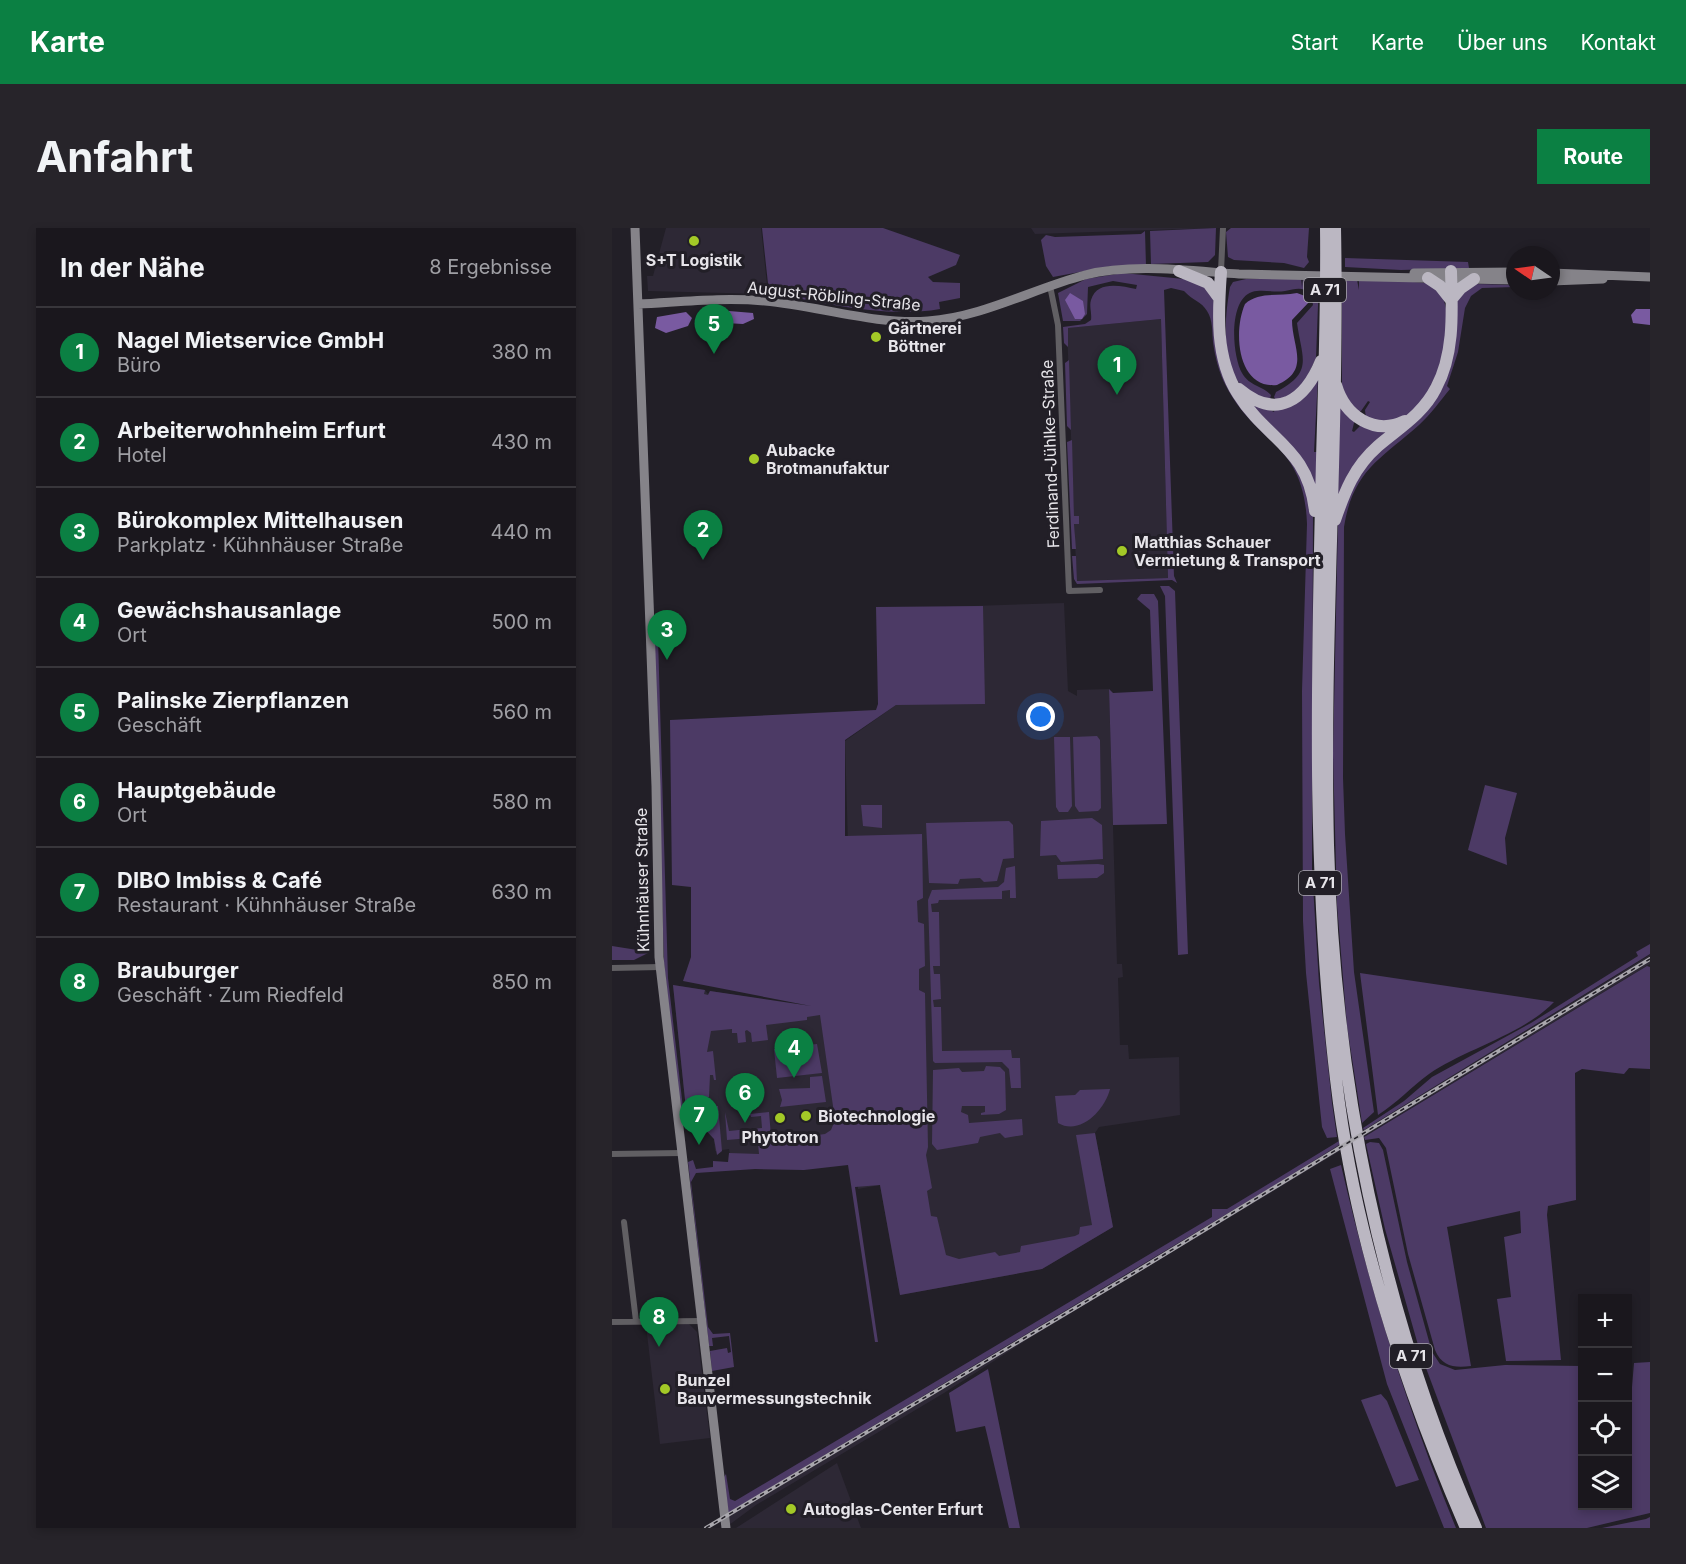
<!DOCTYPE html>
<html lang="de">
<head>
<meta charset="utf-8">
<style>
	body { margin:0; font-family:Inter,sans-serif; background:#27242a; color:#f1f3f6 }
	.controls { position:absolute; right:18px; bottom:18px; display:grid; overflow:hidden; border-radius:0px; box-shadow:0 3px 9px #0003 }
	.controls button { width:54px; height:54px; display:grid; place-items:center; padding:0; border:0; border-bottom:2px solid #38363b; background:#1a171d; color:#f1f3f6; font:30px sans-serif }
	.compass { position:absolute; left:894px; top:18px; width:54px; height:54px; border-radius:50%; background:#1a171d; box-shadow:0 3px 9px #0003; rotate:283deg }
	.you { position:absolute; left:429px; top:489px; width:21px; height:21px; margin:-15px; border:4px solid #fff; border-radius:50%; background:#1a73e8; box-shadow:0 0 0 9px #1a73e833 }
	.badge { display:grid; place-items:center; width:39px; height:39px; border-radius:50%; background:#0b8043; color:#fff; font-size:20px; font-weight:700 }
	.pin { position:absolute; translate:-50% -50px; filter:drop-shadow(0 2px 3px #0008) }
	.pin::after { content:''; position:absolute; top:32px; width:21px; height:18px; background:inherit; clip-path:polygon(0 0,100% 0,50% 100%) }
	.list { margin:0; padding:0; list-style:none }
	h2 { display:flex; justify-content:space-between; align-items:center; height:78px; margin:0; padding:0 24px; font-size:26px }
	h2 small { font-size:20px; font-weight:400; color:#9f9fa4 }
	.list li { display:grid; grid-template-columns:39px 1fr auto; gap:18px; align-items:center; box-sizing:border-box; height:90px; padding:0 24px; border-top:2px solid #38363b }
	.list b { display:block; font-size:22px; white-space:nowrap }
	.list p { margin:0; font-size:20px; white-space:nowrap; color:#9f9fa4 }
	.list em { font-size:20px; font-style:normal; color:#9f9fa4 }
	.icon { flex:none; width:33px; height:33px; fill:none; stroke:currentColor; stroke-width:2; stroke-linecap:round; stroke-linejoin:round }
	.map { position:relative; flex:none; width:1038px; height:1300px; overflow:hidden; border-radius:0px }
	header { display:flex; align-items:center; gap:36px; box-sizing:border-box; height:84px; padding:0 30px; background:#0b8043; color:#fff }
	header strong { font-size:28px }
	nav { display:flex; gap:33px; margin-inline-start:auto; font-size:21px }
	.intro { display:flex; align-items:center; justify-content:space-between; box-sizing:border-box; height:144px; padding:0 36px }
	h1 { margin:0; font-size:42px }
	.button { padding:15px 27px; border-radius:0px; background:#0b8043; color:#fff; font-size:21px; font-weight:700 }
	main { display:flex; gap:36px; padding:0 36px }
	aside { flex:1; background:#1a171d; border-radius:0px; box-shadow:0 3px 9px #0003 }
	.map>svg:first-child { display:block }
	.built { fill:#2d2835 }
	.green { fill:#4c3a65 }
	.water { fill:#795aa1 }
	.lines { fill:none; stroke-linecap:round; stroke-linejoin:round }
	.street { stroke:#615f63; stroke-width:6 }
	.secondary { stroke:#858389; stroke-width:9 }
	.highway { stroke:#bbb7c2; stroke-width:12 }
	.rail-casing { stroke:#a9a7ad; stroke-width:4 }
	.rail { stroke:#221f27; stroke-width:1.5; stroke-dasharray:4.5; stroke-linecap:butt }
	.poi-dot { fill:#a3c927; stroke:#221f27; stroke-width:2 }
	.labels { text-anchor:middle; stroke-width:6; stroke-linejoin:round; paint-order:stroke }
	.shield { fill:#221f27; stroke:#acaab0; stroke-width:1.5 }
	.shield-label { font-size:15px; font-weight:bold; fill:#e7e5ea }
	.poi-label { font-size:16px; font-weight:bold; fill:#e7e5ea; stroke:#221f27; text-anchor:start }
	.street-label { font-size:16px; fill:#e7e5ea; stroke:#221f27 }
</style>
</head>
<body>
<header>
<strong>Karte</strong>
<nav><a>Start</a><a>Karte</a><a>Über uns</a><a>Kontakt</a></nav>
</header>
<div class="intro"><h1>Anfahrt</h1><a class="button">Route</a></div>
<main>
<aside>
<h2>In der Nähe<small>8 Ergebnisse</small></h2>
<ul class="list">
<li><span class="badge">1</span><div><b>Nagel Mietservice GmbH</b><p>Büro</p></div><em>380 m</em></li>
<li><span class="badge">2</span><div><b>Arbeiterwohnheim Erfurt</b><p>Hotel</p></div><em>430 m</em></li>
<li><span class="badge">3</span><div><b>Bürokomplex Mittelhausen</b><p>Parkplatz · Kühnhäuser Straße</p></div><em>440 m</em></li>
<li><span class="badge">4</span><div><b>Gewächshausanlage</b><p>Ort</p></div><em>500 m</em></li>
<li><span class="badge">5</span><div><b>Palinske Zierpflanzen</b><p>Geschäft</p></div><em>560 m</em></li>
<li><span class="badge">6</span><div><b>Hauptgebäude</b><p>Ort</p></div><em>580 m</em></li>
<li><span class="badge">7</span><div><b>DIBO Imbiss &amp; Café</b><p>Restaurant · Kühnhäuser Straße</p></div><em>630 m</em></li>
<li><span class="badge">8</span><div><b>Brauburger</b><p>Geschäft · Zum Riedfeld</p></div><em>850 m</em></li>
</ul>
</aside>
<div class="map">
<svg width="1038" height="1300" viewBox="0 0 1038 1300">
	<rect width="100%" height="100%" fill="#221f27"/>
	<!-- built -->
	<path class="built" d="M54 0H149L156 66 36 63 35 48H41Z
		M419 0H599L423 6Z
		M549 91 556 350 465 353 462 296H467L462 288 455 100Z
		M452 375 456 463 465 468V462L497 461 505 736H510L511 749 506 750 508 817H516L517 831 567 829 568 887 487 899 483 905 501 999 430 1041 288 1067 268 957 246 961 233 513 284 477 300 380Z
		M1038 727V736L416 1111 332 1165 144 1277 117 1297 116 1285 592 1000Z
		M61 757 93 762 96 766 98 763 224 783 232 927H118L117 921 103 923 102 911 74 881Z
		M77 1096 85 1104 98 1210 48 1216 34 1097Z
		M225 1235 249 1300H124Z"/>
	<!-- green -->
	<path class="green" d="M150 0H271L348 27 344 37 316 49 321 54 348 55V70L327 74 328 81C272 91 212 74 157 65Z
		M604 0 603 27 596 34 539 36 538 3Z
		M619 0H697L695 29 697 34 692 40 672 35 622 32 616 29 614 4Z
		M533 3 534 38H500L441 49 434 38 429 12 434 7 443 9 529 6Z
		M733 30 856 34 857 40 789 42 733 39Z
		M511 45 582 52 588 53 601 69 612 144 686 237 701 284 700 641 707 755 720 875 725 909 715 910 710 899 694 745 691 693 690 463 695 296C692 213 645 218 614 158 607 145 603 129 601 114 600 104 601 92 595 83 590 74 580 72 572 63L559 60 552 62 562 348 565 355 560 352 465 356 462 351 460 328H464L465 353 556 350 549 91 456 100V119L452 115 451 99 473 96 479 92C480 85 477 78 479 72 485 52 509 58 524 61L525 57 501 53 476 59 475 86 468 93H451L446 65 474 51Z
		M689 50 690 59 691 50 707 51 704 130 688 164 664 172 662 169 664 164C702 144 690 131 685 95L701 77 699 66C691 58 683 61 673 63 662 65 651 61 640 64 616 72 620 127 630 145 637 158 651 158 659 167L658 171C606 166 611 98 618 59L621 54 634 51Z
		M747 50 815 55C859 69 824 188 782 194 774 195 762 192 754 191L753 182 758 174 756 173 749 183 743 184 730 161V52H745L747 62Z
		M863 56 903 57V59L870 60 859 68 853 80 846 124 835 158 838 161C828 173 819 186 807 197 769 231 741 242 732 299L731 550 733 606 742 744 762 884 750 895 735 798 725 677 721 526 726 293 753 235 819 175 847 66Z
		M117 83 113 95 97 96 91 92V85L94 84Z
		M457 132 459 202 455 198 453 135Z
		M706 150 702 224H705L704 265 635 171 662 184 663 180Z
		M727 172 743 191 740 203 742 204 750 196 786 198 726 271Z
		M460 212 462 288H467V296H462L464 321H460L455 214Z
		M548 358H557L563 363 576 726 566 727 553 368Z
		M529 366H542L546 373 555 596 501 597 497 461 501 465 541 463 538 382 525 371Z
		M371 378 373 476 284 477 233 512V608L310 606 311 670 305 673 306 694 312 696 313 738 307 741V762L313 765 316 919 314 927 320 960 315 963 319 988 325 989 334 1027 347 1031 383 1024 387 1028 408 1024 409 1018 463 1008 467 1006 468 999 480 997 464 907 483 905 501 999 430 1041 288 1067 268 957 243 959 266 1114H263L236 937 192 942 143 941 84 945 79 954 96 1099 101 1106 118 1105 122 1139 100 1143 98 1123 115 1120 116 1125 119 1124 117 1108 100 1110 101 1118H97L76 934 81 932 84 941 101 939V933L116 934 117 925 147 926 146 915 213 906 219 902 223 892 208 787 195 789V792L154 797 156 812 140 814 139 805 135 802 133 803 134 814 126 815 125 805H120V801L99 803 95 824 101 823 104 852H102L101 847H98L97 869 94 870 96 884H99V878H106L110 923 105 927 102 911 74 881 61 757 93 762 92 766 96 767 98 763 199 778 71 753 79 729V659L60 657 58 492 264 482 266 476 264 379Z
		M42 399 46 410 56 750 71 880 67 877 52 735Z
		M485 508 488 512 489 580 486 583 467 584 463 578 461 509Z
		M442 509H458L460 578 456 584H447L444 579Z
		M873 557 905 565 893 610 895 637 856 622Z
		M249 577H270V600L251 598Z
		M480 590 490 597 491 631 449 634 444 627 428 628 429 593Z
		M397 593 401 597 402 630 391 631 385 653 372 654 368 650 348 651 346 656 317 655 314 595Z
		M486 636 492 637V645L485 650 446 651 445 637Z
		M403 638 404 670H398V662L390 663V671L327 672 326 675 319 676 320 684H327L328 738H321L322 746H328L329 771 321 772 322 779H329L330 823 399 822 400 830H408L409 860H399L397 841 390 834 323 835 321 833 316 672 320 662 386 659 392 654 394 640Z
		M1038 716V726L752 902 751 900 792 873 820 849 919 795 1026 728 1024 724Z
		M0 718 38 724 22 732H0Z
		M1035 738 1038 739V841L1017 840 1012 846 970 841 963 845 964 972 936 978 935 987 949 1132 894 1133 885 1071 899 1069 892 1009 909 1005 908 983 835 999 859 1138C843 1140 830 1139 823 1122L796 1026 774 920 767 910 753 912 752 909Z
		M748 745 942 774C912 806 853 821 817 846 799 859 785 875 766 887Z
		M205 816 210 845 165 850 162 821Z
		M374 838 388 839 393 844 394 882 387 886 369 887V885L373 884V878H350L349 884 356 887 357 895 410 891 411 907 393 910 388 905 368 909 366 915 325 922 320 916 321 842 347 840 350 844 372 843Z
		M210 848 214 874 168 879 170 872 167 861 198 860V849Z
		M498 861C493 882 468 908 446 895L443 868 463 867 468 862Z
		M113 884 117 903 137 901 138 910 115 912Z
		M157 884 159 908 141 910 140 901 150 900 149 888 139 889 138 886Z
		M727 913V917L663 957 116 1285 112 1249 114 1246 118 1271 123 1273 600 989V981H615Z
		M758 914 767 915 771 922 795 1034 820 1124 828 1136 843 1142 893 1137 970 1138V1278H1016V1160L1020 1159 1022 1135 1038 1134V1285L975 1300H874L808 1124 773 1001 754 916Z
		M729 937C758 1063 795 1180 844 1300H832L775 1156 718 941Z
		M376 1141 408 1300H397L373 1198 344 1204 337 1165Z
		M769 1166 775 1173 807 1252 784 1259 749 1172Z
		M1038 1289V1300H990L1034 1291Z"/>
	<!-- water -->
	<path class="water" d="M458 65 471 73 473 86 470 91H463L453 72Z
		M685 65 693 68 697 74 680 92C680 119 699 142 665 157 625 161 621 103 633 76 647 63 667 69 685 65Z
		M1024 81H1038V97L1021 95 1019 87Z
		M117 83 141 85 142 91 131 96 113 95Z
		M74 84 80 90 76 98 54 105 43 100 45 89Z"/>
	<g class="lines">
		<!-- street -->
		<path class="street" d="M609 43 611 0
			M438 58 446 97 457 363 488 362
			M0 740 48 739
			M0 926 70 925
			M12 994 24 1093
			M0 1094 90 1093"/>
		<!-- secondary -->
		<path class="secondary" d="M23 0 44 558 47 729 114 1300
			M802 45 903 44
			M939 45 1038 49
			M939 53 991 51
			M26 76C68 74 111 69 153 73 207 78 262 97 316 93 371 89 420 61 473 47 520 35 580 43 627 46L903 52"/>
		<!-- highway -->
		<path class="highway" d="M714 0C715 77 712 155 710 232 705 447 699 662 727 875 747 1021 796 1166 854 1300
			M723 0C727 206 711 411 716 617 722 851 769 1086 864 1300
			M567 43 596 55 607 70
			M609 44C606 85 603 130 626 166 655 213 696 219 703 283
			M816 50 828 58 839 72
			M839 72 849 60 862 51
			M724 157C733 188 762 208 793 193
			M627 161C665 193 693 172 709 133
			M723 292C733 263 742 239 766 218 787 200 811 186 824 160 843 125 840 82 839 43"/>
		<!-- rail casing -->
		<g class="rail-casing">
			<path id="rail" d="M94 1300 525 1043 1038 731"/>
		</g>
		<!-- rail -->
		<use href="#rail" class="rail"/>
	</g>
	<!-- markers -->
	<g class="poi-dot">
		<circle cx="82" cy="13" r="6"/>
		<circle cx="264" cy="109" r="6"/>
		<circle cx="142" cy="231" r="6"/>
		<circle cx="510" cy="323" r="6"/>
		<circle cx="194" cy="888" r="6"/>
		<circle cx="168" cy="890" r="6"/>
		<circle cx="53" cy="1161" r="6"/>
		<circle cx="179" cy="1281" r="6"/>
	</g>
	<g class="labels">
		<!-- shield labels -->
		<g class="shield">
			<rect x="692" y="50" width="42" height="24" rx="4.5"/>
			<rect x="687" y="643" width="42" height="24" rx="4.5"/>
			<rect x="778" y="1116" width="42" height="24" rx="4.5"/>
		</g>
		<g class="shield-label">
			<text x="713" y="67">A 71</text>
			<text x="708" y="660">A 71</text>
			<text x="799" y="1133">A 71</text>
		</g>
		<!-- poi labels -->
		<g class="poi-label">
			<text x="82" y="38" text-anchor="middle">S+T Logistik</text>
			<text x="276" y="106">Gärtnerei<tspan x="276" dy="18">Böttner</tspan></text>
			<text x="154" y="228">Aubacke<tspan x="154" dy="18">Brotmanufaktur</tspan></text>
			<text x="522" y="320">Matthias Schauer<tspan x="522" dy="18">Vermietung &amp; Transport</tspan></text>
			<text x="206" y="894">Biotechnologie</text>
			<text x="168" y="915" text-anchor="middle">Phytotron</text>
			<text x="65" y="1158">Bunzel<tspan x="65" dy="18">Bauvermessungstechnik</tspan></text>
			<text x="191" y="1287">Autoglas-Center Erfurt</text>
		</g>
		<!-- street labels -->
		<g class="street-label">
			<text transform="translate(222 68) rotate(6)" y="6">August-Röbling-Straße</text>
			<text transform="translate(438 226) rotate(-92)" y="6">Ferdinand-Jühlke-Straße</text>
			<text transform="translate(30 652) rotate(-91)" y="6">Kühnhäuser Straße</text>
		</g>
	</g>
</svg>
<div class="controls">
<button>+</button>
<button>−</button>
<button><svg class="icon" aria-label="locate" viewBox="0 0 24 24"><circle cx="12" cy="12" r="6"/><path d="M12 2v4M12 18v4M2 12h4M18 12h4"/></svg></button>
<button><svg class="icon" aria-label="layers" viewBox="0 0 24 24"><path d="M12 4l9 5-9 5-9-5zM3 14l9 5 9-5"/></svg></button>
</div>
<svg class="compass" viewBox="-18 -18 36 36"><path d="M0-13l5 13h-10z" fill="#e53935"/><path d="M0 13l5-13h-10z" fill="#9f9fa4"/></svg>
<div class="you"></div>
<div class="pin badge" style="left:505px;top:167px">1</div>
<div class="pin badge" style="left:91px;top:332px">2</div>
<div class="pin badge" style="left:55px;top:432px">3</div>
<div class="pin badge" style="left:182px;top:850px">4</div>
<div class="pin badge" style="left:102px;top:126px">5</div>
<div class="pin badge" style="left:133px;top:895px">6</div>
<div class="pin badge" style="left:87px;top:917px">7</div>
<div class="pin badge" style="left:47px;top:1119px">8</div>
</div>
</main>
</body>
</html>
